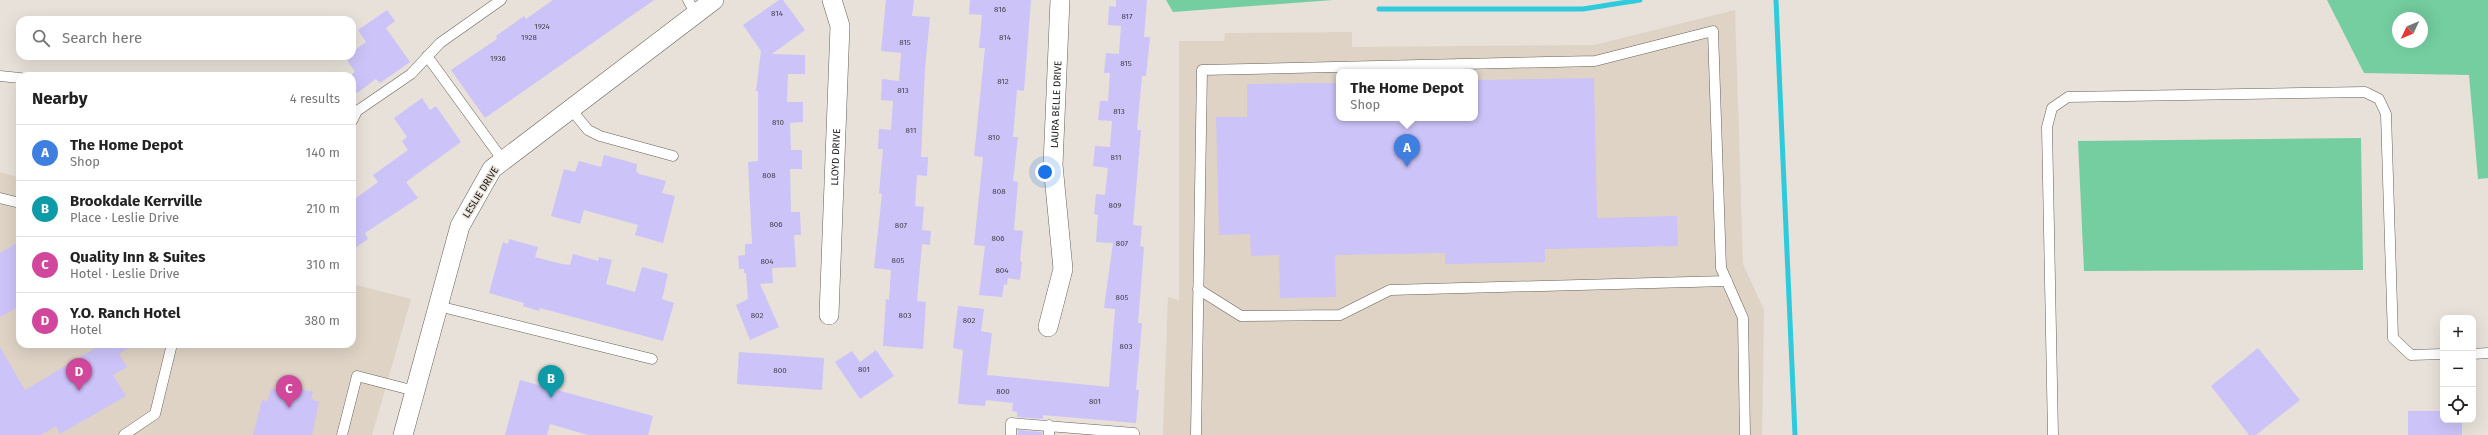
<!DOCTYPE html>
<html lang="en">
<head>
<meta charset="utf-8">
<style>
	body { margin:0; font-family:"Fira Sans",sans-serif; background:#f6f6f6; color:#222 }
	.controls { position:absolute; right:12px; bottom:12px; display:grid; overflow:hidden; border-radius:8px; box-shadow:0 4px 16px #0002 }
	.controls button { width:36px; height:36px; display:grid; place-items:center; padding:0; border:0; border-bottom:1px solid #e0e0e0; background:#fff; color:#222; font:20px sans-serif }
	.compass { position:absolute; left:2392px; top:12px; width:36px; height:36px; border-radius:50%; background:#fff; box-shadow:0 4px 16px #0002; rotate:226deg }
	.you { position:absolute; left:1045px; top:172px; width:14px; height:14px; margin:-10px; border:3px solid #fff; border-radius:50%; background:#1a73e8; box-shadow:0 0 0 6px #1a73e833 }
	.badge { display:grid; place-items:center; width:26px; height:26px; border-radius:50%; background:#111827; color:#fff; font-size:13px; font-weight:700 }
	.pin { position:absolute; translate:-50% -33px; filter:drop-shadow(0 1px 2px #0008) }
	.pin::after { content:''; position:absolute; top:21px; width:14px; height:12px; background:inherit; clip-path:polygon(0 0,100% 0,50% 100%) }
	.popup { position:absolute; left:1336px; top:69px; width:142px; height:52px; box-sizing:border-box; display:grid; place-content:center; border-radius:8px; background:#fff; filter:drop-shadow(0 1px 3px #0005); font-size:13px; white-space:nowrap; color:#767676 }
	.popup b { font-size:15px; color:#222 }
	.popup::after { content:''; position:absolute; left:50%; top:100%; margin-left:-8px; border:8px solid transparent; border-top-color:#fff }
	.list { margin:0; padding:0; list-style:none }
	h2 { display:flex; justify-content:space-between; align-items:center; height:52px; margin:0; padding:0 16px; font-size:17px }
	h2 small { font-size:13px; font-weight:400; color:#767676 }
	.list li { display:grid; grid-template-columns:26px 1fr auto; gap:12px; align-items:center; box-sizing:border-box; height:56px; padding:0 16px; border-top:1px solid #e0e0e0 }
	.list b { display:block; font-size:15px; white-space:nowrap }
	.list p { margin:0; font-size:13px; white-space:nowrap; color:#767676 }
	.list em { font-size:13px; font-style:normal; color:#767676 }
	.icon { flex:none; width:22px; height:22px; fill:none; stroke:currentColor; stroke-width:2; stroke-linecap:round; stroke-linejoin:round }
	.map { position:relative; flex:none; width:2488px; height:435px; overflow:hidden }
	.search { position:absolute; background:#fff; box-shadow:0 4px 16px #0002; left:16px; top:16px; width:340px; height:44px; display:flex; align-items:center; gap:10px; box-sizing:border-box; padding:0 14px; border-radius:12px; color:#767676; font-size:15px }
	.panel { position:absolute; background:#fff; box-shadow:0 4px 16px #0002; left:16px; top:72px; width:340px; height:276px; border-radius:12px }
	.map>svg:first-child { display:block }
	.built { fill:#ded3c5; fill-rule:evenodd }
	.green { fill:#74cea0; fill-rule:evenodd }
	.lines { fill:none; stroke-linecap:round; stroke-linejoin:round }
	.stream { stroke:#2fcbdd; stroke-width:5 }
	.building { fill:#ccc3f8 }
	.lane-casing { stroke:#66615a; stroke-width:11 }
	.street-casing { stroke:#66615a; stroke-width:20 }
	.lane { stroke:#fff; stroke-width:10 }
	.street { stroke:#fff; stroke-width:19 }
	.labels { text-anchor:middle; stroke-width:3; stroke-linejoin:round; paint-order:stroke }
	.number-label { font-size:8px; fill:#47444e }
	.street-label { font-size:10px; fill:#1b1916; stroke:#e7e1d9 }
</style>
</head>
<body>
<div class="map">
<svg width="2488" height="435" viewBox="0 0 2488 435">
	<rect width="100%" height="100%" fill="#e7e1d9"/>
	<!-- built -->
	<path class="built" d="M1735 10 1743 264 1764 310 1762 435H1163L1168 297 1179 300V41H1224L1225 33 1352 32V47L1594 45ZM1339 72H1475V118H1339Z
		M0 172 20 178V344H352V284L411 299 372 435H0Z"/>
	<!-- green -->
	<path class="green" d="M1166 0H1333L1173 12Z
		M2327 0H2488V178L2478 179 2469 75 2364 73ZM2398 18H2422V42H2398Z
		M2361 138 2363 270 2084 271 2078 141Z"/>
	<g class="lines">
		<!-- stream -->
		<path class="stream" d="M1776 0 1795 435
			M1379 9H1583L1640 0"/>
	</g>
	<!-- building -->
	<path class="building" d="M553 0H654L485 118 451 70 497 39 496 36 524 16 526 19Z
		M779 0H783L805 30 772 54 805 55V74H788L787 102H803V122L790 123 791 150H802V169H790L791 212H800L801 235H794L796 267 772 268 773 283 760 284 779 327 750 340 736 305 748 299 746 273H744V269H739L738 256 745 255V244H752L748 162 758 161V91H756L761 51 743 25Z
		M886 0H914L912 16 930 17 925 68 921 157H928L927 176 917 175 915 206 924 207 922 230 931 231 930 245 922 244 917 301 926 302 923 349 883 346 886 299 889 300 891 270 874 268 882 194 879 193 883 149H878L879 129 891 130 893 101 881 100 882 79 899 81 901 53 881 51Z
		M970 0H1031L1024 91 1017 90 1013 137H1018L1013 181 1018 182 1014 230 1023 231 1020 261 1022 262 1020 280 1008 278 1007 285 1004 284 1002 297 979 295 985 246 974 245 983 157 974 156 985 48H979L982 15 969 14Z
		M1116 0H1147L1144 37H1150L1146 76H1142L1137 130H1141L1133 225 1142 226 1140 246 1144 247 1138 323H1142L1136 390H1139L1136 423 1043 415V419L1017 417V412L1012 411 1013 403 986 400 985 406 958 404 963 350 953 348 958 306 984 309 981 331 992 333 987 375 1109 387 1115 309 1104 308 1113 243 1096 242 1098 215 1094 214 1096 194 1105 195 1108 168 1093 166 1095 146 1110 147 1112 121 1098 120 1100 101H1108L1110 73H1104L1106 53 1119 54 1121 26 1108 25 1109 6 1116 7Z
		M387 10 395 21 386 28 410 62 380 83 376 79 357 93 352 86V74L355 72 345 57 352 56V52L366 42 358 30Z
		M1594 78 1597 218 1677 216 1678 246 1545 249V262L1445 264V253L1335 255 1336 297 1280 298 1279 255 1251 256 1250 234 1219 235 1216 117H1247V84L1339 83V118H1475V80Z
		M422 98 430 110 436 106 461 142 406 182 418 198 365 233 368 239 352 250V201L378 182 373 175 408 150 402 141 407 137 394 118Z
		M604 155 637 164 636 171 639 174 666 181 662 193 675 196 663 243 635 235 638 225 584 210 580 224 551 216 564 169 575 172 579 161 601 167Z
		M509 239 538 247 535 257 562 264 570 265 573 254 598 261 599 257 612 260 606 284 635 292 642 267 668 274 662 299 674 303 663 341 540 308 539 311 523 306 524 303 489 293 503 242 508 244Z
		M20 241V306L0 317V253Z
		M102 344H135L119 354 127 367 113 375 126 396 60 434 56 426 41 435H0V347L25 390Z
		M2258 348 2300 400 2256 435H2249L2211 386Z
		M876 350 894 376 860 399 835 362 852 351 860 362Z
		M739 352 824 358 822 390 737 384Z
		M520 380 653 416 648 435H588L550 424 547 435H505Z
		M280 383 313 392 311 399 319 402 312 435H253L262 400 268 401 271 388 278 390Z
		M2408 411H2443V420H2462V435H2408Z
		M1018 430 1042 432V435H1018Z"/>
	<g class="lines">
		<!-- lane casing -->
		<g class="lane-casing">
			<path id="lane" d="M688 0 696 14
				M427 56 502 159
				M0 76 20 78
				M570 108 588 130 600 136 673 156
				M352 121 357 111 411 74 440 43 501 0
				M0 198 20 203
				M1198 289 1241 316 1340 315 1390 290 1727 281
				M438 306 652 359
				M2473 354 2488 353
				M124 435 155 414 172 344
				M342 435 357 376 415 391
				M1011 435V423L1134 433V435
				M1049 435V425
				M1196 435 1202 70 1595 61 1713 31 1721 268 1743 318 1745 435
				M2053 435 2047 127 2052 108 2068 97 2365 92 2379 99 2386 114 2393 338 2411 355 2443 354"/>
		</g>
		<!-- street casing -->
		<g class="street-casing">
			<g id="street">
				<path id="s1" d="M829 315 840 26 832 0"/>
				<path id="s2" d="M1048 327 1063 269 1053 165 1060 0"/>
				<path d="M403 435 460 226 492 169 714 0"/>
			</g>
		</g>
		<!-- lane -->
		<use href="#lane" class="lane"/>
		<!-- street -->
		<use href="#street" class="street"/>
	</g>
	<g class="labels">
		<!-- number labels -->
		<g class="number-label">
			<text x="1000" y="12">816</text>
			<text x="777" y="16">814</text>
			<text x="1127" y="19">817</text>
			<text x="542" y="29">1924</text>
			<text x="529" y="40">1928</text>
			<text x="1005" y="40">814</text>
			<text x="905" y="45">815</text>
			<text x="498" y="61">1936</text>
			<text x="1126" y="66">815</text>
			<text x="1003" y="84">812</text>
			<text x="903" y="93">813</text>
			<text x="1119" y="114">813</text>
			<text x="778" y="125">810</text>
			<text x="911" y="133">811</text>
			<text x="994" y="140">810</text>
			<text x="1116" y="160">811</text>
			<text x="769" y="178">808</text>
			<text x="999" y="194">808</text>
			<text x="1115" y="208">809</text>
			<text x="776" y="227">806</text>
			<text x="901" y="228">807</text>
			<text x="998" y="241">806</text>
			<text x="1122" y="246">807</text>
			<text x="898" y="263">805</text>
			<text x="767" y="264">804</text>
			<text x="1002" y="273">804</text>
			<text x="1122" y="300">805</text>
			<text x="757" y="318">802</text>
			<text x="905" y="318">803</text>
			<text x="969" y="323">802</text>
			<text x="1126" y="349">803</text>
			<text x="864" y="372">801</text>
			<text x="780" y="373">800</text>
			<text x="1003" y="394">800</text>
			<text x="1095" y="404">801</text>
		</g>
		<!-- street labels -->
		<g class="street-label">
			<text dy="4" stroke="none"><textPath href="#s2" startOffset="225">LAURA BELLE DRIVE</textPath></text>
			<text dy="4" stroke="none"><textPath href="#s1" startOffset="158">LLOYD DRIVE</textPath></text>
			<text transform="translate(480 192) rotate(-58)" y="4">LESLIE DRIVE</text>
		</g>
	</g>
</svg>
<div class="controls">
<button>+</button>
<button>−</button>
<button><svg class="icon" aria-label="locate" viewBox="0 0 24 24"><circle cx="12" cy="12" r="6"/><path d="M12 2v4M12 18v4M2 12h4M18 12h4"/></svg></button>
</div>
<svg class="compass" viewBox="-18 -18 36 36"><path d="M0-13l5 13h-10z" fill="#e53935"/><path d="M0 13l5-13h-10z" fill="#767676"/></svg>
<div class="you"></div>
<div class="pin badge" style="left:1407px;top:167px;background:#3f7fe0">A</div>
<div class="popup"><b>The Home Depot</b>Shop</div>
<div class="pin badge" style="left:551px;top:398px;background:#0f9aa8">B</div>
<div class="pin badge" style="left:289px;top:408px;background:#d1479c">C</div>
<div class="pin badge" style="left:79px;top:391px;background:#d1479c">D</div>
<div class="search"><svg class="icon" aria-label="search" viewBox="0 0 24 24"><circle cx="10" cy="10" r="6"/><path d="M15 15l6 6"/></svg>Search here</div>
<section class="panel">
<h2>Nearby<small>4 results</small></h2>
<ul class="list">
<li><span class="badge" style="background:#3f7fe0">A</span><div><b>The Home Depot</b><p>Shop</p></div><em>140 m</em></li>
<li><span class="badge" style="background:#0f9aa8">B</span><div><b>Brookdale Kerrville</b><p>Place · Leslie Drive</p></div><em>210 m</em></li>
<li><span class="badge" style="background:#d1479c">C</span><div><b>Quality Inn &amp; Suites</b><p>Hotel · Leslie Drive</p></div><em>310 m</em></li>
<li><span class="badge" style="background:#d1479c">D</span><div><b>Y.O. Ranch Hotel</b><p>Hotel</p></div><em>380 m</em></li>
</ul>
</section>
</div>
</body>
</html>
